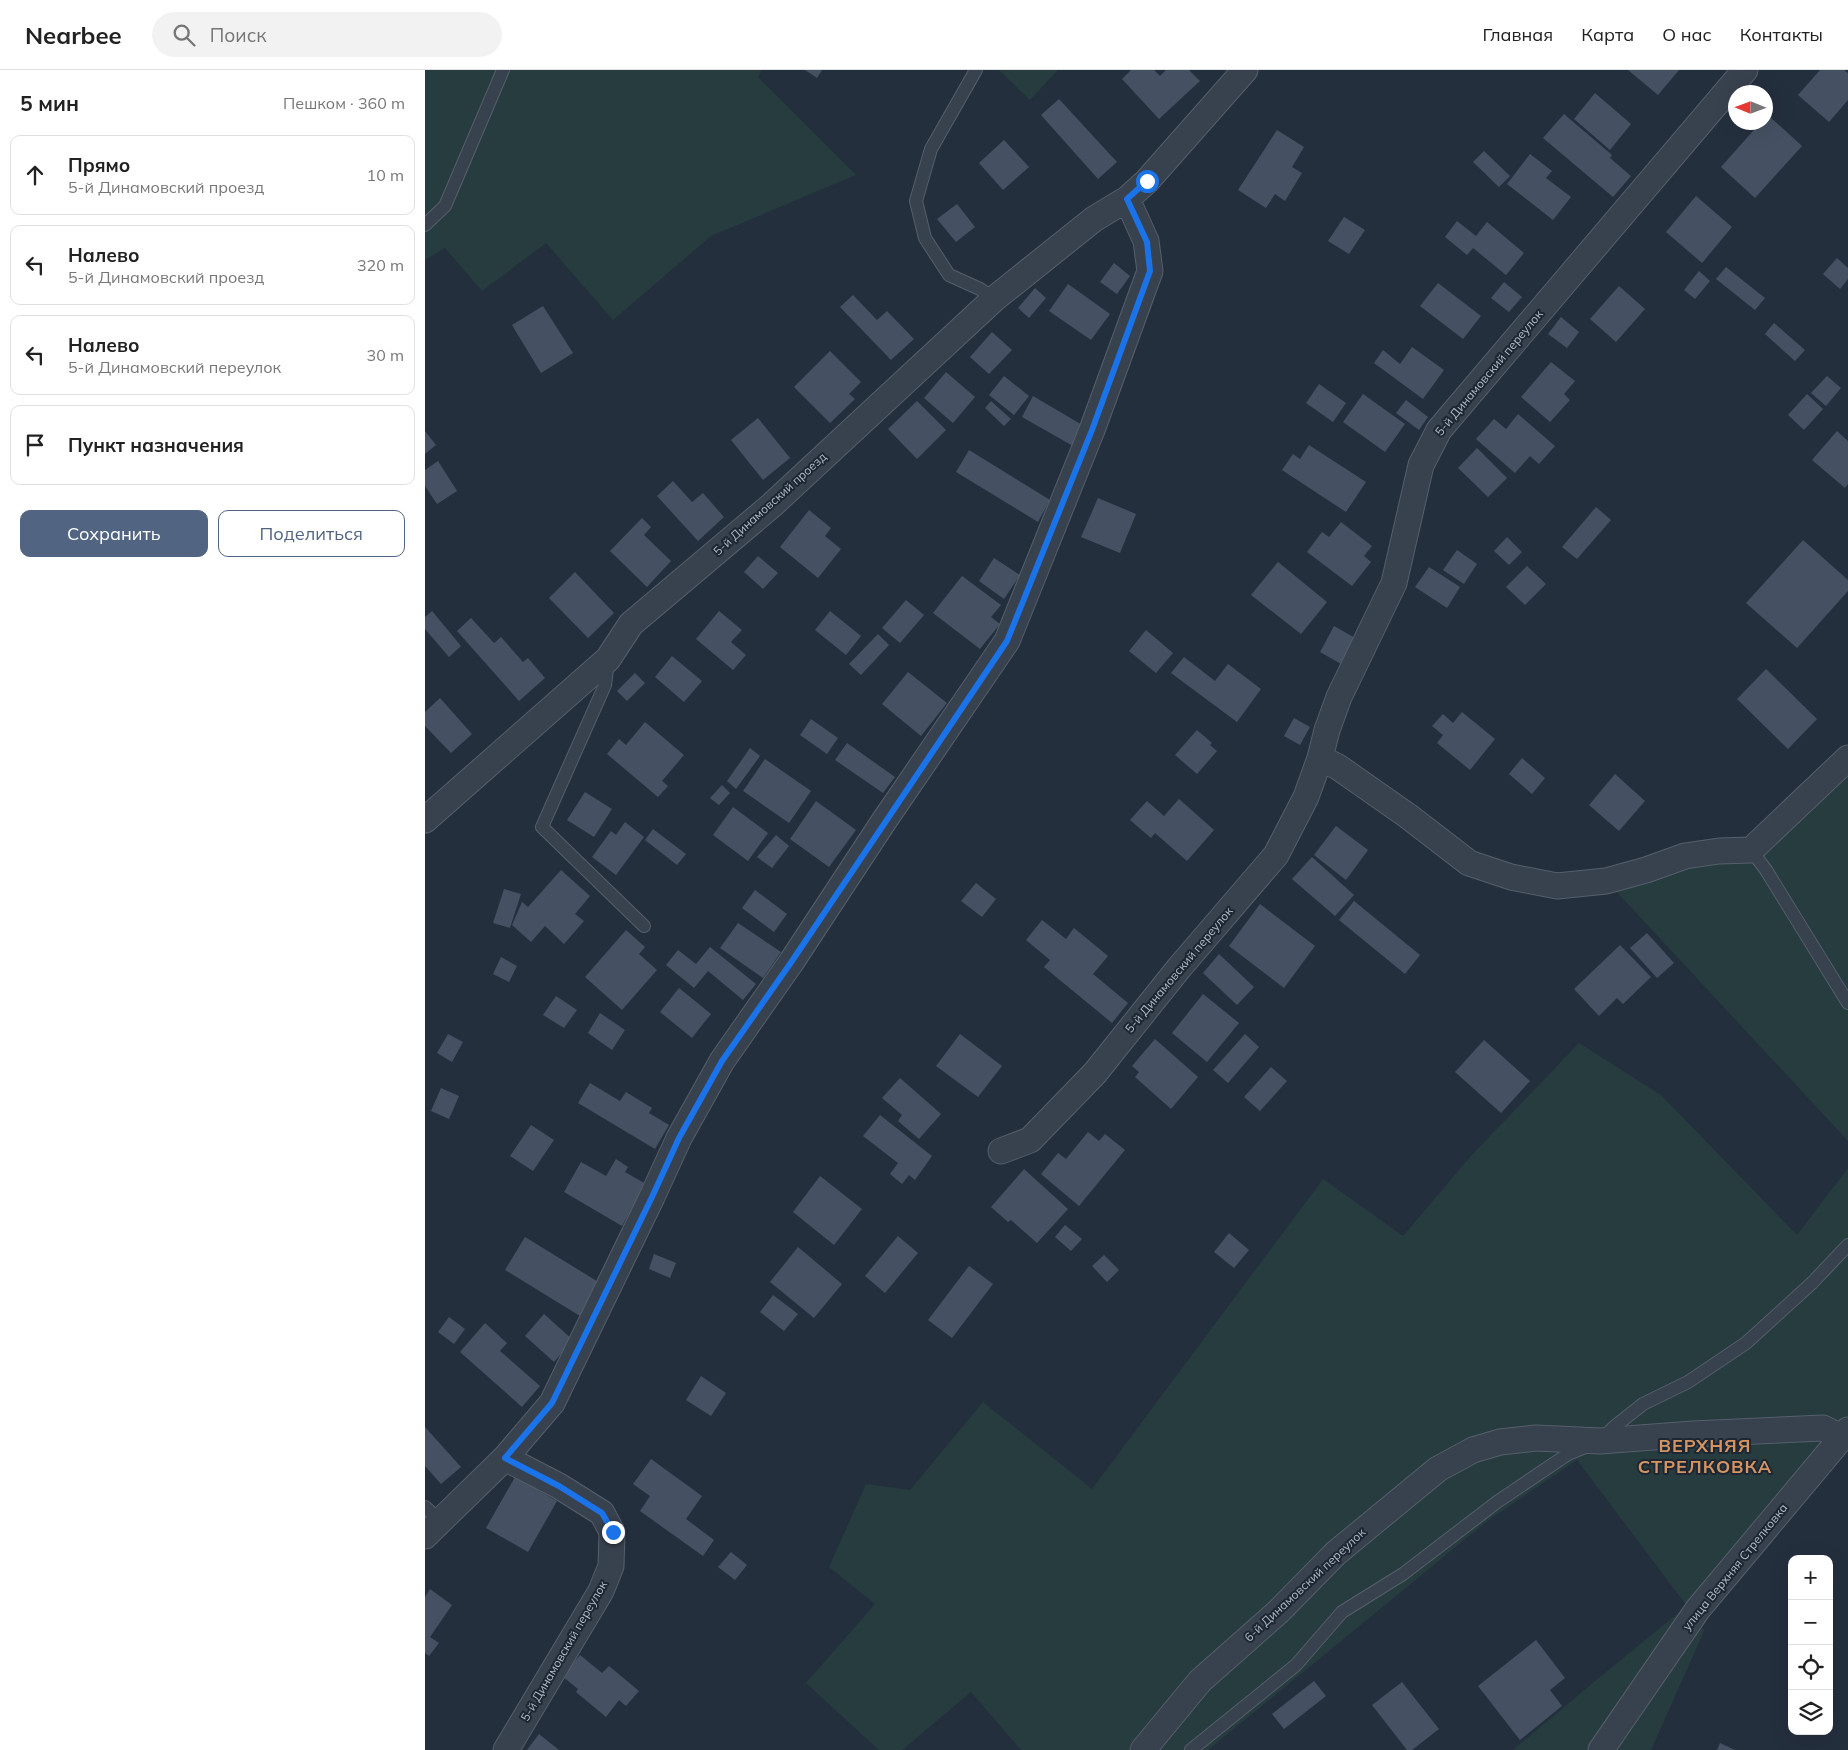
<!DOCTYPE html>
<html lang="ru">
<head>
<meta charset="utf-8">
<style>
	body { margin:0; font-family:Mulish,sans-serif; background:#f2f2f2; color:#222 }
	.controls { position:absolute; right:15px; bottom:15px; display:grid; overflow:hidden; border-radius:10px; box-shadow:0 5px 20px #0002 }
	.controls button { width:45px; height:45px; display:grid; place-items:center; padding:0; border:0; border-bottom:1px solid #e0e0e0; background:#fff; color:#222; font:25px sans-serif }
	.compass { position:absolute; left:1303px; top:15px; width:45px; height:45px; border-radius:50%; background:#fff; box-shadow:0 5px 20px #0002; rotate:271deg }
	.stop { position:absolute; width:15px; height:15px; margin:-11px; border:4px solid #1a73e8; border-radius:50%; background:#fff }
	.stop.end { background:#1a73e8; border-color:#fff; box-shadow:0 1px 5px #0008 }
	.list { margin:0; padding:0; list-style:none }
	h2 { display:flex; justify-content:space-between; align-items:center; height:65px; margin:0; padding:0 20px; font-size:21px }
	h2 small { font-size:16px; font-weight:400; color:#767676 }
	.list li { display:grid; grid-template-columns:32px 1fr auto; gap:15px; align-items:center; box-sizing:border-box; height:80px; margin:0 10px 10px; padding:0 10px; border:1px solid #e0e0e0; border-radius:10px }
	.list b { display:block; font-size:19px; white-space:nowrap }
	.list p { margin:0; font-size:16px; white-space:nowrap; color:#767676 }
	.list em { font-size:16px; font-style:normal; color:#767676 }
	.actions { display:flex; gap:10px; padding:15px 20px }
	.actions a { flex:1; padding:11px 0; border:1px solid #516482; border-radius:10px; text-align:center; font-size:18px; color:#516482 }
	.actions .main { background:#516482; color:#fff }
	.icon { flex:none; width:28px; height:28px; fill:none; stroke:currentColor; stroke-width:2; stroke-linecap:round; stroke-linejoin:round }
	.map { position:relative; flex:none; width:1423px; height:1680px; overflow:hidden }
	header { display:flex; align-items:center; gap:30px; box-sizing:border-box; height:70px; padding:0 25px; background:#fff; border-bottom:1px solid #e0e0e0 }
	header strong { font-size:24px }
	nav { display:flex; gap:28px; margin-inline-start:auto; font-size:18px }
	.search { width:350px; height:45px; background:#f2f2f2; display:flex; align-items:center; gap:12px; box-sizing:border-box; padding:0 18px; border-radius:28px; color:#767676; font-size:19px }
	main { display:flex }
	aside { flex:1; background:#fff }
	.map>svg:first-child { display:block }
	.green { fill:#263c3f }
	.building { fill:#455162 }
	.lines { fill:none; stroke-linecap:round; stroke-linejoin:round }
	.service-casing { stroke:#565f6c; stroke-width:14 }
	.minor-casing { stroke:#565f6c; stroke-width:27 }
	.service { stroke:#38414e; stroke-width:12 }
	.minor { stroke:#38414e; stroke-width:25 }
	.route { stroke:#1a73e8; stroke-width:6 }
	.labels { text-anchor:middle; stroke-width:4; stroke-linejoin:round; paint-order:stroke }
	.street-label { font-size:12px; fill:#b4bcc9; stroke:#1d2633 }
	.district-label { font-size:18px; font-weight:bold; letter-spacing:1px; fill:#d59563; stroke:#1d2633 }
</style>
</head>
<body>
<header>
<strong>Nearbee</strong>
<div class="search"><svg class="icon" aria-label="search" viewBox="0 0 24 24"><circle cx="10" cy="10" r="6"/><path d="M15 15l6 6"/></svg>Поиск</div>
<nav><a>Главная</a><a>Карта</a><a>О нас</a><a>Контакты</a></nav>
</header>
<main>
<aside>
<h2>5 мин<small>Пешком · 360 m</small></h2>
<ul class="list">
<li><svg class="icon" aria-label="ahead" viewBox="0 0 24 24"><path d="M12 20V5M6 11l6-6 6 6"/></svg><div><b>Прямо</b><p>5-й Динамовский проезд</p></div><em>10 m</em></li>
<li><svg class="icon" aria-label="left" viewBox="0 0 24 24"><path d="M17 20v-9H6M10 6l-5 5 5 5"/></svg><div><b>Налево</b><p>5-й Динамовский проезд</p></div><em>320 m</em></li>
<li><svg class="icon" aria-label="left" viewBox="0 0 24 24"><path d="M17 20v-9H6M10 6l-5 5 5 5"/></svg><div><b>Налево</b><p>5-й Динамовский переулок</p></div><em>30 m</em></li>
<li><svg class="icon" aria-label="arrive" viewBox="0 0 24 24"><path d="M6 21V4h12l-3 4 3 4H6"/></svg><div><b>Пункт назначения</b></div></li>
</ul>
<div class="actions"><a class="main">Сохранить</a><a>Поделиться</a></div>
</aside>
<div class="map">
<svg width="1423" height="1680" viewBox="0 0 1423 1680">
	<rect width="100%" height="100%" fill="#242f3e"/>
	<!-- green -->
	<path class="green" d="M0 0H337L333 7 431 105 286 166 188 250 121 173 57 221 20 178 0 190Z
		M574 0H633L605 30Z
		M1423 699V1071L1189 819 1291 788Z
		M1154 973 1236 1025 1372 1165 1423 1098V1377L1272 1557 1280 1559 1226 1680H1088L1175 1607 1262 1536 1152 1390 1061 1452 783 1680H596L546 1622 477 1680H454L381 1613 450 1534 404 1497 441 1414 485 1420 558 1332 667 1419 898 1109 978 1166 1045 1087Z"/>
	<!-- building -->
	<path class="building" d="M380 0H397L392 8Z
		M706 0H729L735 6 741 0H764L775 11 734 49 697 9Z
		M1203 0H1254L1233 25Z
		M1395 0H1419L1423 3V30L1404 52 1373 25Z
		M1170 23 1206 54 1185 80 1149 49Z
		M634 29 692 92 673 109 616 45Z
		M1139 44 1187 85 1185 88 1206 106 1188 127 1118 68Z
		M1343 45 1377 76 1330 128 1296 97 1336 52H1340V47Z
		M852 60 879 77 867 97 877 103 860 131 850 124 841 138 813 120Z
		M579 70 604 97 578 120 554 93Z
		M1059 81 1085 106 1074 117 1048 92Z
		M1105 84 1127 101 1121 108 1146 127 1128 150 1082 114Z
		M1271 126 1307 157 1277 193 1241 162Z
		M532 134 550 157 531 172 512 149Z
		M919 147 940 160 924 184 903 171Z
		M1032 151 1051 166 1062 152 1099 183 1081 205 1048 178 1042 185 1020 167Z
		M1412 188 1423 198V209L1415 219 1398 204Z
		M689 193 705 206 692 224 675 212Z
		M1301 197 1340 228 1330 240 1291 209Z
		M1274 201 1285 211 1270 229 1259 220Z
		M1079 212 1097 227 1084 242 1066 228Z
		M1013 213 1056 246 1038 269 995 236Z
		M643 214 685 244 666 270 624 241Z
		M1194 216 1220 239 1191 272 1165 249Z
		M610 218 621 228 604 248 593 238Z
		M428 225 452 250 462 241 489 269 466 290 415 237Z
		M118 236 148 283 116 303 87 255Z
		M1136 247 1154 262 1142 278 1123 264Z
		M1349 253 1380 280 1370 291 1340 264Z
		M567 262 587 280 564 304 545 287Z
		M987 277 1019 300 998 329 949 293 958 280 975 294Z
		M405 281 436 312 424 324 430 329 405 353 369 317Z
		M1126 292 1150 311 1139 324 1145 330 1125 352 1096 327Z
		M521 302 550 327 528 353 499 328Z
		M579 306 604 326 589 345 564 325Z
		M1402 306 1416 318 1401 336 1386 323Z
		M894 314 921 333 908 352 881 333Z
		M938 324 980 354 960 382 918 352Z
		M1382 324 1398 339 1379 360 1363 345Z
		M608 326 659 356 648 376 597 347Z
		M981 330 1003 347 994 360 971 343Z
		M492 331 521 360 492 389 463 359Z
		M566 331 586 349 579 356 560 338Z
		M1093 344 1130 376 1114 394 1105 386 1090 403 1051 369 1069 349 1081 359Z
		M333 348 365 388 338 410 306 370Z
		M0 361 11 375 0 384Z
		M1412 361 1423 371V414L1420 418 1387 390Z
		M884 375 941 412 921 442 857 400 868 384 875 389Z
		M1052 378 1082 408 1063 427 1033 398Z
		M544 380 625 430 613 452 531 402Z
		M13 391 32 421 12 434 0 416V400Z
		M248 411 267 432 278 423 299 447 273 471 232 426Z
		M673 428 711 444 695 483 656 467Z
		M1171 437 1186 450 1152 489 1137 477Z
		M384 440 406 458 400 466 416 479 393 508 355 477Z
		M217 448 226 457 219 465 246 491 222 517 185 481Z
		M916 452 947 476 939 486 946 492 927 516 882 482 897 462 904 467Z
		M1082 467 1097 482 1084 495 1069 481Z
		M1378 470 1423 510V521L1372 578 1321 533Z
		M1032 480 1052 494 1039 514 1018 500Z
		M333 486 353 503 338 519 319 502Z
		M569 488 595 505 579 529 554 511Z
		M853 492 902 532 876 564 826 525Z
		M1102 496 1121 514 1100 535 1081 517Z
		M1004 497 1035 517 1022 538 990 517Z
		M150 502 189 543 163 568 124 528Z
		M537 506 576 535 566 547 575 554 555 579 508 543Z
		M481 530 499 545 475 573 457 558Z
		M7 541 36 576 24 587 0 559V547Z
		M294 541 317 560 306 572 321 585 308 600 271 569Z
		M405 541 436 566 421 585 390 560Z
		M46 548 69 573 76 567 98 592 103 588 120 608 94 631 32 561Z
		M909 556 932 569 918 595 895 582Z
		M721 560 748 583 731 603 704 581Z
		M453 564 464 575 436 605 424 594Z
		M247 586 277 611 259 632 230 607Z
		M759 587 790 611 803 594 836 619 812 652 746 603Z
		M1341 599 1392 649 1363 679 1312 629Z
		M483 602 522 633 496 666 457 634Z
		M210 603 220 613 202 631 192 621Z
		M15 628 47 664 26 683 0 656V642Z
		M1037 642 1070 669 1045 700 1012 673 1018 665 1007 656 1018 644 1028 653Z
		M869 648 885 657 875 675 859 666Z
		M386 649 413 668 402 684 375 665Z
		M220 652 259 685 237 711 243 716 233 727 182 684 194 669 201 675Z
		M772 660 787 673 785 675 792 681 772 704 750 685Z
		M422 673 470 707 458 723 410 690Z
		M325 678 335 686 311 719 302 711Z
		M1097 688 1120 708 1107 724 1084 704Z
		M340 689 386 721 364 753 318 721Z
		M1190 704 1220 731 1194 761 1164 735Z
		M297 715 305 723 294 735 285 728Z
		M160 722 187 739 169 767 142 750Z
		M754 729 789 760 762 791 730 763 726 768 705 750 722 731 739 746Z
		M391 731 431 760 404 797 365 769Z
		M308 737 343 763 323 791 288 765Z
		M200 752 219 767 191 805 167 787 186 761 191 765Z
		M911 756 943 780 921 810 889 785Z
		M228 759 261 784 252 795 220 770Z
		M351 765 364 776 347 798 332 787Z
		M887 787 929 825 910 846 867 809Z
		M136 800 165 826 150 844 159 851 139 874 120 856 106 872 87 855 97 832 103 837Z
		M551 813 571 829 557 847 536 831Z
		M79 819 96 824 85 858 68 853Z
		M330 820 362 844 349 862 317 838Z
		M929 831 995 885 980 904 914 850Z
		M835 834 890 876 859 918 804 876Z
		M617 850 641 869 649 858 683 886 668 904 703 933 687 953 619 897 625 890 601 870Z
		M313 853 356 882 338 908 295 878Z
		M201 860 220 877 214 884 232 900 197 940 160 907Z
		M1222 863 1249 893 1232 908 1205 878Z
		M1195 875 1226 907 1198 934 1192 928 1174 946 1149 919Z
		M285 877 331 914 318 930 283 901 269 918 241 895 253 880 271 894Z
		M794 884 829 917 812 935 778 903Z
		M76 887 92 896 84 912 68 904Z
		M254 918 286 944 267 968 235 942Z
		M778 924 814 953 782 992 747 963Z
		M131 926 152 940 139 958 118 945Z
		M175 943 200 960 187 980 163 963Z
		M23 964 38 972 27 992 12 983Z
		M535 964 577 996 553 1027 511 996Z
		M820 964 834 977 803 1013 788 1000Z
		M730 969 773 1007 746 1039 710 1007 714 1002 707 996Z
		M1059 970 1105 1011 1076 1043 1030 1002Z
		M846 997 862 1011 835 1041 819 1027Z
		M475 1008 516 1044 494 1069 473 1051 477 1045 457 1028Z
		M165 1013 195 1031 201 1022 227 1038 224 1043 244 1055 230 1079 153 1033Z
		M16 1018 34 1026 24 1049 6 1041Z
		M455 1045 507 1086 490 1110 484 1105 477 1114 465 1104 473 1093 438 1066Z
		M106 1055 129 1070 108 1101 85 1086Z
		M663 1062 674 1071 680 1064 700 1080 654 1136 616 1104 633 1083 641 1089Z
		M191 1089 203 1097 200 1102 221 1114 197 1156 139 1122 156 1092 181 1106Z
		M599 1099 643 1139 612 1173 586 1150 583 1152 566 1137Z
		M395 1106 437 1139 409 1175 368 1142Z
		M640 1155 657 1169 646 1181 630 1167Z
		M804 1163 824 1180 809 1198 789 1182Z
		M473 1166 493 1183 460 1223 440 1206Z
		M100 1167 175 1213 155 1246 80 1200Z
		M373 1177 417 1214 389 1248 345 1212Z
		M229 1184 251 1193 245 1208 224 1199Z
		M679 1185 694 1200 682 1212 667 1196Z
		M544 1196 568 1214 527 1268 503 1250Z
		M348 1225 373 1244 359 1261 335 1242Z
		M119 1244 148 1270 129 1292 100 1266Z
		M24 1247 40 1259 29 1274 13 1262Z
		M60 1253 82 1273 75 1281 115 1316 97 1337 35 1282Z
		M276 1306 301 1323 286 1346 261 1330Z
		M0 1357 36 1397 16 1414 0 1396Z
		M226 1389 277 1426 261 1449 289 1470 278 1486 215 1441 225 1426 208 1414Z
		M90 1407 132 1431 103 1482 61 1458Z
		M306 1482 322 1495 310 1510 293 1497Z
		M5 1519 27 1535 5 1567 14 1573 4 1586 0 1583V1527Z
		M1111 1570 1140 1608 1125 1620 1137 1636 1095 1670 1053 1616Z
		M155 1585 177 1603 184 1596 214 1621 201 1636 194 1630 181 1647 151 1622 153 1619 137 1606Z
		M889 1611 901 1626 859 1659 847 1644Z
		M977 1612 1014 1659 987 1680H982L947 1635Z
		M114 1664 134 1680H102Z
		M1295 1673 1310 1680H1292Z"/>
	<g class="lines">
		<!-- service casing -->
		<g class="service-casing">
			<path id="service" d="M551 0 506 79 491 131 500 168 524 205 555 219 569 229
				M0 155 20 136 78 0
				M183 591 180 615 117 757 219 856
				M1326 780 1341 800 1423 933
				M0 1437 15 1450
				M766 1680 871 1595 917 1542 978 1504 1072 1432 1143 1384 1175 1371 1189 1357 1218 1334 1263 1312 1321 1273 1387 1213 1423 1175"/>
		</g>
		<!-- minor casing -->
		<g class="minor-casing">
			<path id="minor" d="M895 688 913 697 983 746 1044 793 1086 807 1132 816 1181 811 1221 800 1260 786 1294 781 1326 780 1423 688
				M0 750 183 589 206 554 347 435 569 229 669 149 702 129 722 111 820 0
				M576 1081 605 1070 670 1003 754 898 851 785 881 727 895 688 902 660 914 627 969 513 996 395 1014 360 1320 0
				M80 1388 134 1416 177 1443 187 1462 186 1496 176 1521 81 1680
				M0 1466 80 1388 127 1333 227 1127 254 1068 297 991 367 891 459 751 582 571 667 360 725 201 721 171 702 129
				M718 1680 775 1611 853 1542 911 1483 1013 1399 1048 1380 1075 1372 1111 1368 1175 1371 1268 1364 1398 1358 1418 1368
				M1176 1680 1273 1539 1423 1360"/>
		</g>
		<!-- service -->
		<use href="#service" class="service"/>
		<!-- minor -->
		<use href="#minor" class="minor"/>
	</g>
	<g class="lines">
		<!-- route -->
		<path class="route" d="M188 1462 177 1443 134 1416 80 1388 127 1333 227 1127 254 1068 297 991 367 891 582 571 667 360 725 201 722 172 702 129 722 111"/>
	</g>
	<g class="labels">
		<!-- street labels -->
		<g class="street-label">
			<text transform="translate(1064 303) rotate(-50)" y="4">5-й Динамовский переулок</text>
			<text transform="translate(345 434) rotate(-42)" y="4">5-й Динамовский проезд</text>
			<text transform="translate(754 900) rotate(-50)" y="4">5-й Динамовский переулок</text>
			<text transform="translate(1310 1497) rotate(-51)" y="4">улица Верхняя Стрелковка</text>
			<text transform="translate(880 1515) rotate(-43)" y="4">6-й Динамовский переулок</text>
			<text transform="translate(139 1581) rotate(-60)" y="4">5-й Динамовский переулок</text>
		</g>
		<!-- district labels -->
		<g class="district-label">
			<text x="1280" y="1382">ВЕРХНЯЯ<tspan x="1280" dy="21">СТРЕЛКОВКА</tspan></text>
		</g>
	</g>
</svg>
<div class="controls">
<button>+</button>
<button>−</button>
<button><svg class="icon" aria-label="locate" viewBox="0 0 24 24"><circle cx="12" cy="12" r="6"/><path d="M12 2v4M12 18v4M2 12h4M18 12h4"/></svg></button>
<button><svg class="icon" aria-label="layers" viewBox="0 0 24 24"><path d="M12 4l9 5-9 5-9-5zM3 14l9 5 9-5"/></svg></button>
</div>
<svg class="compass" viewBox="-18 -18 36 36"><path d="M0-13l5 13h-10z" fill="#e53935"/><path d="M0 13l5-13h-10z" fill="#767676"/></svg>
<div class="stop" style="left:722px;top:111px"></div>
<div class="stop end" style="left:188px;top:1462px"></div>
</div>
</main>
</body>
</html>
